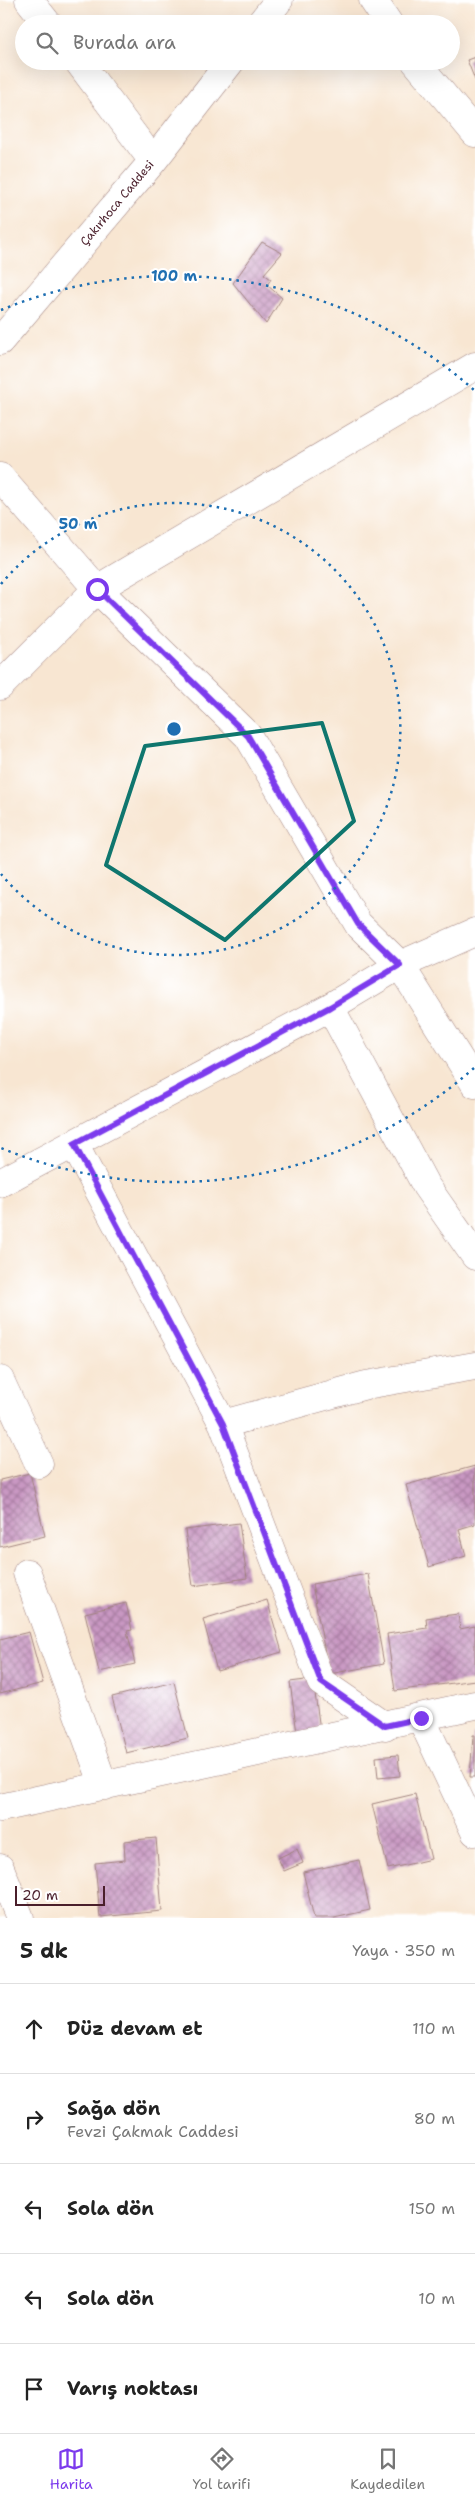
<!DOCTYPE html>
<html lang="tr">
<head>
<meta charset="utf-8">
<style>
	body { margin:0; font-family:"Shantell Sans",sans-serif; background:#f2f2f2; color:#222 }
	.scale { position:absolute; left:15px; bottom:12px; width:90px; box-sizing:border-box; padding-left:5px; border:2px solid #4a1f2b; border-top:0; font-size:14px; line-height:18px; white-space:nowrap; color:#4a1f2b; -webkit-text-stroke:4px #fff; paint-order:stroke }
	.stop { position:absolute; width:15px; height:15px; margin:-11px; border:4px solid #7c3aed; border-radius:50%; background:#fff }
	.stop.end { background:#7c3aed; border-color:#fff; box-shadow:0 1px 5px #0008 }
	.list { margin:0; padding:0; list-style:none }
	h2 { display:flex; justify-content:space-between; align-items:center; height:65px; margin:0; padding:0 20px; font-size:21px }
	h2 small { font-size:16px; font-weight:400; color:#767676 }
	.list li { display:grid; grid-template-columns:32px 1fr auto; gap:15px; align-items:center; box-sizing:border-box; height:90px; padding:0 20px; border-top:1px solid #e0e0e0 }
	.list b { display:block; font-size:19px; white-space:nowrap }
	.list p { margin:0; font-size:16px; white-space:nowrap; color:#767676 }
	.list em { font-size:16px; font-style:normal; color:#767676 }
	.icon { flex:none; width:28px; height:28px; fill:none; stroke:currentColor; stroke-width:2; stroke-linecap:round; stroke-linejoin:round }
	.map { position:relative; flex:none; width:475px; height:1918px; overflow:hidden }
	.search { position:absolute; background:#fff; box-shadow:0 5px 20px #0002; left:15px; right:15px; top:15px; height:55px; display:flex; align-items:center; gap:12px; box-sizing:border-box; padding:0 18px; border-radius:28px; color:#767676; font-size:19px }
	.sheet { height:515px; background:#fff }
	nav { display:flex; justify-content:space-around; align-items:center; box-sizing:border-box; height:70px; border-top:1px solid #e0e0e0; background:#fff; font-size:14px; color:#767676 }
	nav a { display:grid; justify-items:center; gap:2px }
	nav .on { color:#7c3aed }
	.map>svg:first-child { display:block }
	.building { fill:url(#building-cross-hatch) }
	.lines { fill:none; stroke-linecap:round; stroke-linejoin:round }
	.minor-casing { stroke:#a1827e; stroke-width:29 }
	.minor { stroke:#fff; stroke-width:28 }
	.route { stroke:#7c3aed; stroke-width:6 }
	.marked { fill:none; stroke:#0f766e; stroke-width:4; stroke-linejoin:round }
	.ring { fill:none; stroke:#1f6fb2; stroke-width:2.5; stroke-dasharray:2.5 5 }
	.labels { text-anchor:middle; stroke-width:4; stroke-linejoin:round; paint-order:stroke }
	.street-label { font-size:12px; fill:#4a1f2b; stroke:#fff }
	.centre { fill:#1f6fb2; stroke:#fff; stroke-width:2.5 }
	.ring-label { font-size:15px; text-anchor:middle; font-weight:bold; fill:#1f6fb2; stroke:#fff; stroke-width:4; stroke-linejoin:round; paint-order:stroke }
</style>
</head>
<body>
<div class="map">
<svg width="475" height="1918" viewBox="0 0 475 1918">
	<defs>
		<pattern id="building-cross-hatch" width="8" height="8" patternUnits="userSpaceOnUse" patternTransform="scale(1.25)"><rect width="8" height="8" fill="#c998c3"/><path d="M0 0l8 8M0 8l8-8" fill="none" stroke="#a57b9f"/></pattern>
	</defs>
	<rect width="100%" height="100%" fill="#fff"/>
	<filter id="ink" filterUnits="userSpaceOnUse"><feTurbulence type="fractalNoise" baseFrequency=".02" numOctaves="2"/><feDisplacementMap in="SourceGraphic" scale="10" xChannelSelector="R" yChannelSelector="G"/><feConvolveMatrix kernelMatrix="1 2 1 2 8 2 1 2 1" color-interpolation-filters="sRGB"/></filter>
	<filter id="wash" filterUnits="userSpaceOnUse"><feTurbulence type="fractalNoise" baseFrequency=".0096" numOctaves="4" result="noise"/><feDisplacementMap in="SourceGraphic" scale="20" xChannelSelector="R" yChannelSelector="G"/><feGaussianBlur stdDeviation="1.12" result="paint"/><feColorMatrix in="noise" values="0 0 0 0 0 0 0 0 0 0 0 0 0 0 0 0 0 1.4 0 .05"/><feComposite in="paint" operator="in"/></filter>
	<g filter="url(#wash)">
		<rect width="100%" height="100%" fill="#f8e6d2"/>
		<g id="blocks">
			<!-- building -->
			<path class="building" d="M475 57V80L467 60Z
				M262 242 282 253 264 274 271 279 267 285 282 298 266 324 233 283Z
				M475 1466V1524L459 1529 466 1556 429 1567 406 1485Z
				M30 1473 45 1536 0 1547V1480Z
				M239 1523 247 1578 193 1586 185 1530Z
				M368 1574 384 1664 329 1674 312 1584Z
				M267 1600 282 1652 217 1671 203 1619Z
				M126 1603 132 1630 127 1631 135 1664 99 1672 85 1613Z
				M458 1614 460 1629 475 1626V1680L395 1691 387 1634 427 1628 426 1618Z
				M29 1632 43 1683 0 1694V1639Z
				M313 1679 320 1730 297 1733 290 1682Z
				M174 1682 188 1738 126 1753 112 1697Z
				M473 1735H475V1777H470Z
				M398 1755 400 1776 378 1778 376 1757Z
				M415 1794 431 1859 388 1869 372 1804Z
				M156 1838 162 1911 100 1917 95 1863 125 1860 124 1841Z
				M297 1849 303 1863 284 1871 278 1858Z
				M359 1860 370 1910 334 1918H314L303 1872Z"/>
		</g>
	</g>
	<g filter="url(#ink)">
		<use href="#blocks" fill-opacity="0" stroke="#a1827e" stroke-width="1"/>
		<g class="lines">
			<!-- minor casing -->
			<g class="minor-casing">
				<path id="minor" d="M29 0 48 24
					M373 0 389 24
					M260 24 279 0
					M78 61 153 161
					M415 61 475 133
					M0 341 153 161 231 61
					M0 477 97 589 248 736 358 924 400 965 475 1084
					M0 686 97 589 475 366
					M330 1007 426 1186 475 1256
					M74 1144 223 1424 321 1682 385 1726
					M0 1183 330 1007 400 965 475 932
					M0 1380 39 1464
					M223 1424 366 1385 475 1366
					M27 1573 104 1786
					M421 1718 475 1832
					M0 1808 475 1705
					M0 1868 20 1918"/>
			</g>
			<!-- minor -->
			<use href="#minor" class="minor"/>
		</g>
	</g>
	<g class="lines" filter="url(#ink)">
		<!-- route -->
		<path class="route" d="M97 589 248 736 358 924 400 965 330 1007 74 1144 223 1424 321 1682 385 1726 421 1718"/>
	</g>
	<!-- marked area -->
	<path class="marked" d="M322 723 354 821 225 940 106 865 145 746Z"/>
	<!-- distance rings -->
	<g class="ring">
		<path d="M1 584A226 226 0 1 1 1 874"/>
		<path d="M474 1068A453 453 0 0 1 1 1148M1 310A453 453 0 0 1 474 390"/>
	</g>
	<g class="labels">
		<!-- street labels -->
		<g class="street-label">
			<text transform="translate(117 203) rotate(-50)" y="4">Çakırhoca Caddesi</text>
		</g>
	</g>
	<circle cx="174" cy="729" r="8" class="centre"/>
	<g class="ring-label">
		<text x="174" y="281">100 m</text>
		<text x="78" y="529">50 m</text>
	</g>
</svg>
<div class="scale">20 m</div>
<div class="stop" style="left:97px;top:589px"></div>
<div class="stop end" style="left:421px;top:1718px"></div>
<div class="search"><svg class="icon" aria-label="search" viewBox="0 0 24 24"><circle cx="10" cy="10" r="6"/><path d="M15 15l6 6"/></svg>Burada ara</div>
</div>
<section class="sheet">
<h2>5 dk<small>Yaya · 350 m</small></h2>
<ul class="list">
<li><svg class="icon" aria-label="ahead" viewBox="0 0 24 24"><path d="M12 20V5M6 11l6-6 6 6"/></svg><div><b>Düz devam et</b></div><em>110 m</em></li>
<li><svg class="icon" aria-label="right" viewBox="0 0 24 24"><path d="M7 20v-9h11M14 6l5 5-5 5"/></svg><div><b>Sağa dön</b><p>Fevzi Çakmak Caddesi</p></div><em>80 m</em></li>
<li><svg class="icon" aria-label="left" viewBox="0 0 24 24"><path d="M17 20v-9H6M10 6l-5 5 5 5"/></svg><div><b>Sola dön</b></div><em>150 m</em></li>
<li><svg class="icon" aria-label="left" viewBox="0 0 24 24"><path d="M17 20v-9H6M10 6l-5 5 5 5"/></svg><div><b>Sola dön</b></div><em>10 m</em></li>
<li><svg class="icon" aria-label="arrive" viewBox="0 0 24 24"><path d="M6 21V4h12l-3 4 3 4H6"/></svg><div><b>Varış noktası</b></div></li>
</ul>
</section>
<nav>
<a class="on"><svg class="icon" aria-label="map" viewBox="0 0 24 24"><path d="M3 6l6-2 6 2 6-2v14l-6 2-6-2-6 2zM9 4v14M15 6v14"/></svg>Harita</a>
<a><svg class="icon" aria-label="directions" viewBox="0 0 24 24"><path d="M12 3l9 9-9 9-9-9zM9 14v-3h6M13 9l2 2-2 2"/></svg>Yol tarifi</a>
<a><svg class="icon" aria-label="saved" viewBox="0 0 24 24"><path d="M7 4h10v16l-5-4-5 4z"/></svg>Kaydedilen</a>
</nav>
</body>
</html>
